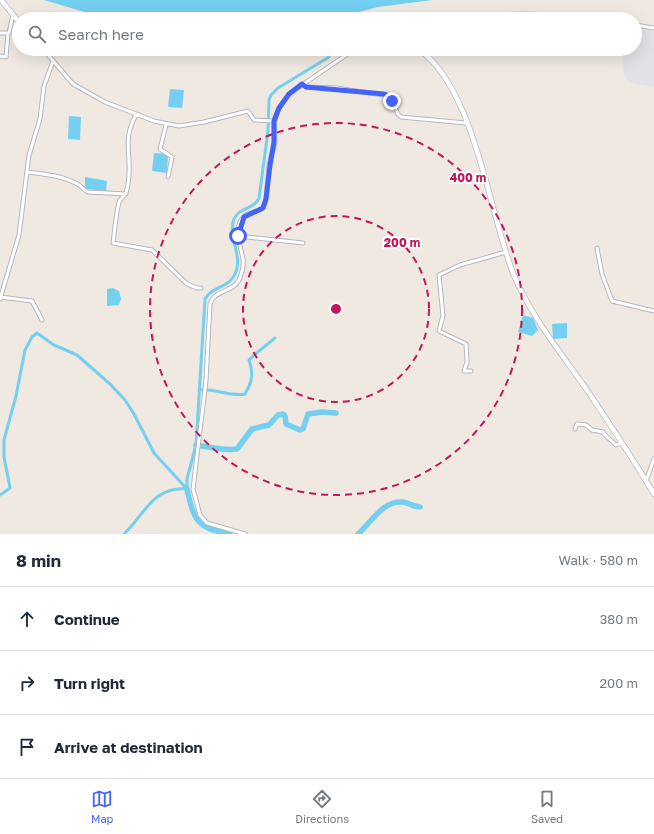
<!DOCTYPE html>
<html lang="en">
<head>
<meta charset="utf-8">
<style>
	body { margin:0; font-family:"Golos Text",sans-serif; background:#f6f6f7; color:#1f2937 }
	.stop { position:absolute; width:12px; height:12px; margin:-9px; border:3px solid #4264fb; border-radius:50%; background:#fff }
	.stop.end { background:#4264fb; border-color:#fff; box-shadow:0 1px 4px #0008 }
	.list { margin:0; padding:0; list-style:none }
	h2 { display:flex; justify-content:space-between; align-items:center; height:52px; margin:0; padding:0 16px; font-size:17px }
	h2 small { font-size:13px; font-weight:400; color:#747a83 }
	.list li { display:grid; grid-template-columns:26px 1fr auto; gap:12px; align-items:center; box-sizing:border-box; height:64px; padding:0 16px; border-top:1px solid #e0e1e3 }
	.list b { display:block; font-size:15px; white-space:nowrap }
	.list em { font-size:13px; font-style:normal; color:#747a83 }
	.icon { flex:none; width:22px; height:22px; fill:none; stroke:currentColor; stroke-width:2; stroke-linecap:round; stroke-linejoin:round }
	.map { position:relative; flex:none; width:654px; height:534px; overflow:hidden }
	.search { position:absolute; background:#fff; box-shadow:0 4px 16px #0002; left:12px; right:12px; top:12px; height:44px; display:flex; align-items:center; gap:10px; box-sizing:border-box; padding:0 14px; border-radius:22px; color:#747a83; font-size:15px }
	.sheet { height:244px; background:#fff }
	nav { display:flex; justify-content:space-around; align-items:center; box-sizing:border-box; height:56px; border-top:1px solid #e0e1e3; background:#fff; font-size:11px; color:#747a83 }
	nav a { display:grid; justify-items:center; gap:2px }
	nav .on { color:#4264fb }
	.map>svg:first-child { display:block }
	.industrial { fill:#e3e1e8 }
	.water { fill:#75cff0 }
	.lines { fill:none; stroke-linecap:round; stroke-linejoin:round }
	.canal { stroke:#75cff0; stroke-width:3 }
	.river { stroke:#75cff0; stroke-width:5.5 }
	.street-casing { stroke:#b4b7c1; stroke-width:5 }
	.secondary-casing { stroke:#b4b7c1; stroke-width:6 }
	.street { stroke:#fff; stroke-width:3 }
	.secondary { stroke:#fff; stroke-width:4.5 }
	.route { stroke:#4264fb; stroke-width:5 }
	.ring { fill:none; stroke:#c2185b; stroke-width:2; stroke-dasharray:7 5 }
	.centre { fill:#c2185b; stroke:#fff; stroke-width:2 }
	.ring-label { font-size:12px; text-anchor:middle; font-weight:bold; fill:#c2185b; stroke:#fff; stroke-width:4; stroke-linejoin:round; paint-order:stroke }
</style>
</head>
<body>
<div class="map">
<svg width="654" height="534" viewBox="0 0 654 534">
	<rect width="100%" height="100%" fill="#efe9e1"/>
	<!-- industrial -->
	<path class="industrial" d="M635 28 654 31V87L630 83 624 75 621 49H635Z"/>
	<!-- water -->
	<path class="water" d="M44 0H433L378 7 331 19H118L101 17Z
		M170 89 184 90 182 108 168 107Z
		M69 116 81 117 80 140 68 139Z
		M154 153 168 154 167 173 152 171Z
		M85 177 107 181 106 191 85 189Z
		M113 288 119 291 121 299 119 305 107 306V289Z
		M523 315 533 318 538 330 532 336 518 332Z
		M567 323V338L553 339 552 324Z"/>
	<g class="lines">
		<!-- canal -->
		<path class="canal" d="M199 390C215 388 230 397 245 394 252 382 254 374 249 360L253 356 275 338
			M0 495 10 488 4 457V440L16 396 25 350 32 337 37 333 54 345 77 355 110 384 125 400 134 414 154 453 187 489
			M124 534C145 514 153 486 187 489V479L196 445 205 299C212 286 229 288 235 274 244 257 227 237 234 219 239 207 255 209 259 198L268 131 269 100 271 95 278 88 329 57 327 49"/>
		<!-- river -->
		<path class="river" d="M196 445C210 447 224 451 237 449L252 429 269 425 278 415 283 414 285 416 286 424 300 430 303 429 308 414 322 412 336 413
			M187 489C194 522 198 528 230 534
			M358 534C370 524 383 500 402 502 408 502 413 507 420 507"/>
		<!-- street casing -->
		<g class="street-casing">
			<path id="street" d="M490 19C502 9 571 17 588 19
				M635 25 654 28
				M0 33H9L13 15
				M43 49 73 84 105 102 154 121 179 126 204 122 248 111 254 120 274 121
				M0 56 6 57 8 34
				M302 84 306 87 336 88 390 96 398 114 401 117 466 123
				M136 115C121 141 133 157 128 184 126 195 126 193 120 200 117 204 114 237 113 243L152 250 187 284 197 288H201
				M166 125 160 149 172 157 168 177
				M28 172C45 174 64 176 79 185 82 187 84 190 88 192L126 194
				M238 236 303 243
				M597 248 602 274 612 301 654 311
				M0 297 32 301 42 320
				M0 299 19 235 29 155 40 119 44 86 53 61
				M471 371H464L467 362 466 344 439 331 443 316 439 275 460 265 506 252
				M575 429 577 424 586 425 592 430 603 432 606 436 616 445 622 443
				M646 481 654 459
				M245 534 207 523 200 515 193 489 206 381 210 304C214 290 232 293 239 280 242 273 244 266 243 259 241 246 231 225 246 215 251 212 257 212 263 208L266 199 269 165 275 142 274 121 279 108 289 94 349 53"/>
		</g>
		<!-- secondary casing -->
		<g class="secondary-casing">
			<path id="secondary" d="M1 0 19 22
				M221 49 296 52H351L358 49
				M418 49C474 86 489 212 513 273 531 317 562 354 589 393 611 426 634 460 654 494"/>
		</g>
		<!-- street -->
		<use href="#street" class="street"/>
		<!-- secondary -->
		<use href="#secondary" class="secondary"/>
	</g>
	<g class="lines">
		<!-- route -->
		<path class="route" d="M238 236 244 217 263 208 266 199 270 165 274 142V121L279 108 289 94 302 84 306 87 384 94 390 96 392 101"/>
	</g>
	<!-- distance rings -->
	<g class="ring">
		<circle cx="336" cy="309" r="93"/>
		<circle cx="336" cy="309" r="186"/>
	</g>
	<circle cx="336" cy="309" r="6" class="centre"/>
	<g class="ring-label">
		<text x="468" y="182">400 m</text>
		<text x="402" y="247">200 m</text>
	</g>
</svg>
<div class="stop" style="left:238px;top:236px"></div>
<div class="stop end" style="left:392px;top:101px"></div>
<div class="search"><svg class="icon" aria-label="search" viewBox="0 0 24 24"><circle cx="10" cy="10" r="6"/><path d="M15 15l6 6"/></svg>Search here</div>
</div>
<section class="sheet">
<h2>8 min<small>Walk · 580 m</small></h2>
<ul class="list">
<li><svg class="icon" aria-label="ahead" viewBox="0 0 24 24"><path d="M12 20V5M6 11l6-6 6 6"/></svg><div><b>Continue</b></div><em>380 m</em></li>
<li><svg class="icon" aria-label="right" viewBox="0 0 24 24"><path d="M7 20v-9h11M14 6l5 5-5 5"/></svg><div><b>Turn right</b></div><em>200 m</em></li>
<li><svg class="icon" aria-label="arrive" viewBox="0 0 24 24"><path d="M6 21V4h12l-3 4 3 4H6"/></svg><div><b>Arrive at destination</b></div></li>
</ul>
</section>
<nav>
<a class="on"><svg class="icon" aria-label="map" viewBox="0 0 24 24"><path d="M3 6l6-2 6 2 6-2v14l-6 2-6-2-6 2zM9 4v14M15 6v14"/></svg>Map</a>
<a><svg class="icon" aria-label="directions" viewBox="0 0 24 24"><path d="M12 3l9 9-9 9-9-9zM9 14v-3h6M13 9l2 2-2 2"/></svg>Directions</a>
<a><svg class="icon" aria-label="saved" viewBox="0 0 24 24"><path d="M7 4h10v16l-5-4-5 4z"/></svg>Saved</a>
</nav>
</body>
</html>
